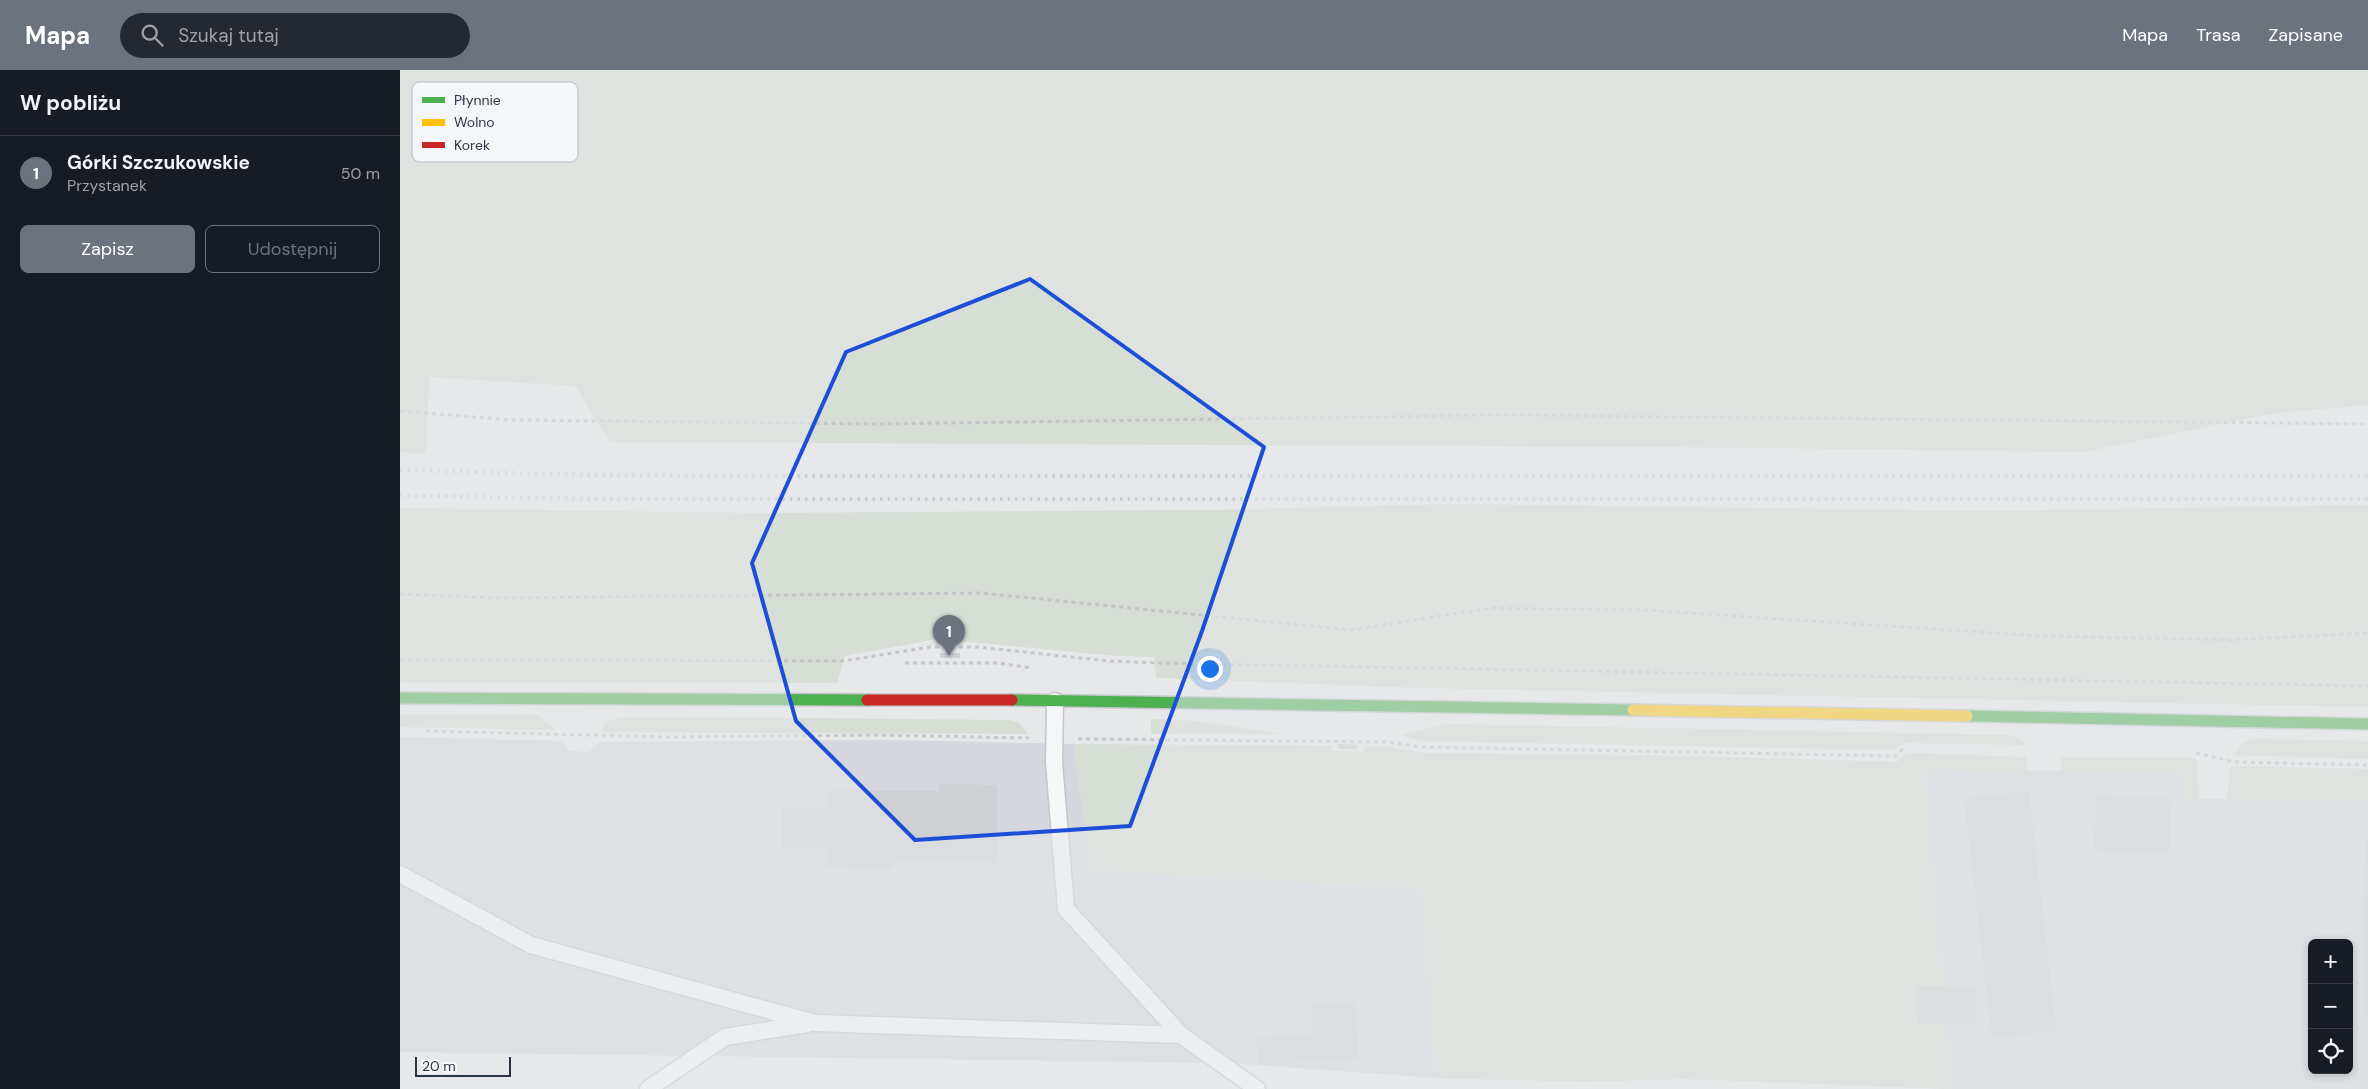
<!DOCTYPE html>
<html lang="pl">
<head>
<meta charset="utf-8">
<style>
	body { margin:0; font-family:"DM Sans",sans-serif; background:#242831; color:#f1f3f6 }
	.controls { position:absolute; right:15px; bottom:15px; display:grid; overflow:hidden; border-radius:8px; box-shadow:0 2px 8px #0003 }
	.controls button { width:45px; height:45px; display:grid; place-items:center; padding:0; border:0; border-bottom:1px solid #363941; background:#171b24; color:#f1f3f6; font:25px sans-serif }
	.scale { position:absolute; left:15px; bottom:12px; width:96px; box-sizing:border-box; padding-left:5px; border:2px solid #2b3445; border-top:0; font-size:14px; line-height:18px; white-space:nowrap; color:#2b3445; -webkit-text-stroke:4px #f4f6f9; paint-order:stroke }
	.you { position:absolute; left:809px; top:598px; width:18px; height:18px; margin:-12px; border:4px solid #fff; border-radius:50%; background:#1a73e8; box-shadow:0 0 0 8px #1a73e833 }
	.badge { display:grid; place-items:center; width:32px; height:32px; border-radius:50%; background:#6c737f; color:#fff; font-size:16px; font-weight:700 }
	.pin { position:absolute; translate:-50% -41px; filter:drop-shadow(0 1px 2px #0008) }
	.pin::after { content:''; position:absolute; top:26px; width:18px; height:15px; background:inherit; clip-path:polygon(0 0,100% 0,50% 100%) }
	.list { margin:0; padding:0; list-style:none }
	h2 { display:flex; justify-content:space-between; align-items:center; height:65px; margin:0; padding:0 20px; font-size:21px }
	h2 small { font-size:16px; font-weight:400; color:#9ea1a6 }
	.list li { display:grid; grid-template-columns:32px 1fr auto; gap:15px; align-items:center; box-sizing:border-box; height:75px; padding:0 20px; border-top:1px solid #363941 }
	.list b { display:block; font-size:19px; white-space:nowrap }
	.list p { margin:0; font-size:16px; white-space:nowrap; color:#9ea1a6 }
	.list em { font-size:16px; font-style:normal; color:#9ea1a6 }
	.actions { display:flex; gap:10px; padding:15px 20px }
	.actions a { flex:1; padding:11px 0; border:1px solid #6c737f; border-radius:8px; text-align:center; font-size:18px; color:#6c737f }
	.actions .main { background:#6c737f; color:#fff }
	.icon { flex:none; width:28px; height:28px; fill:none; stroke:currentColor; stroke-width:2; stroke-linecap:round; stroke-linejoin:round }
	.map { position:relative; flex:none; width:1968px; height:1019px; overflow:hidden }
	header { display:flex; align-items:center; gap:30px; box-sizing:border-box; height:70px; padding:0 25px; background:#6c737f; color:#fff }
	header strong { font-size:24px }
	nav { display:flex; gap:28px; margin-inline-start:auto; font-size:18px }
	.search { width:350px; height:45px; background:#242831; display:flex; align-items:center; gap:12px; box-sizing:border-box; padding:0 18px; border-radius:28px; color:#9ea1a6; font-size:19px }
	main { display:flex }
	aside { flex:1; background:#171b24 }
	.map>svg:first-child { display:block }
	.built { fill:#d4d7dd; fill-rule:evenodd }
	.green { fill:#d6ded6 }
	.building { fill:#ced0d3 }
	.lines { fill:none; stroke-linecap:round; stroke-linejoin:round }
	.lane-casing { stroke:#c4c6c8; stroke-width:19 }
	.fast-casing { stroke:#c4c6c8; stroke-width:14 }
	.slow-casing { stroke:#c4c6c8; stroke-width:14 }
	.jam-casing { stroke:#c4c6c8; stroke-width:14 }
	.path { stroke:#c5c6ca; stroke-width:3; stroke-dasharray:4 4; stroke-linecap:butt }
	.lane { stroke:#f5f6f7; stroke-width:16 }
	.fast { stroke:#4caf50; stroke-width:11 }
	.slow { stroke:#ffc107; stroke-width:11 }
	.jam { stroke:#c62828; stroke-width:11 }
	.rail { stroke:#cecfd2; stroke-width:4; stroke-dasharray:2.5 5; stroke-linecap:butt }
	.marked { fill:none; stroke:#1d4ed8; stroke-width:4; stroke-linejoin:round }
	.key { fill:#f4f6f9; stroke:#b8bcc3; stroke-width:1 }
	.key-label { font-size:14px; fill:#2b3445 }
</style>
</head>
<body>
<header>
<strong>Mapa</strong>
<div class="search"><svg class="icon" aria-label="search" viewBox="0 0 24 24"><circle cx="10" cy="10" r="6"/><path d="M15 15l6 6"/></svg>Szukaj tutaj</div>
<nav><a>Mapa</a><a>Trasa</a><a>Zapisane</a></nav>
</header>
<main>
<aside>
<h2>W pobliżu<small></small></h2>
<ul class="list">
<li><span class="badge">1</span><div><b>Górki Szczukowskie</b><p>Przystanek</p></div><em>50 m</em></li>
</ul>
<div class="actions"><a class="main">Zapisz</a><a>Udostępnij</a></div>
</aside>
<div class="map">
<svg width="1968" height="1019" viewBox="0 0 1968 1019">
	<rect width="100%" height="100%" fill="#e6e8ea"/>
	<!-- built -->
	<path class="built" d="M0 667 162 671 169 681 189 682 200 672 480 670 676 674 675 689 692 801 1021 819 1037 1008 827 993 2 982 0 981Z
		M1523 700 1781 702 1786 729 1968 731V1019H1552ZM1912 873H1949V1000H1912Z"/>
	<!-- green -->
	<path class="green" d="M0 0H1968V335L1875 343 1683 382 1267 377 210 372 175 316 29 307 26 384 0 382Z
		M1056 434 1578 441 1968 435V637L1021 618 756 608 754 587 715 586 537 569 445 586 437 613 0 612V438L353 443 811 440Z
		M0 644 138 645 156 660 0 657Z
		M277 647 608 650 618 652 628 664 202 662 205 653 218 648Z
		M751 649 796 651 882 664H751Z
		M1046 654 1610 665 1620 669 1626 675 1504 673 1493 680 1020 671 1000 665Z
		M1852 669 1968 671V689L1833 685 1841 674Z
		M676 674 932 676V681L963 682 964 677 983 676 1024 683 1290 686 1497 692 1507 683 1626 687 1627 702 1523 700 1552 1019 1283 1009 1184 1012 1037 1008 1021 819 692 801 675 689Z
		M1660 687 1794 688 1797 690 1799 729H1786L1781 702H1662Z
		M1830 696 1968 699V731L1827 730Z"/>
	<!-- building -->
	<path class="building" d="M540 583H560V588H540Z
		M938 674 958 675V679H938Z
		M539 714 598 715 597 792 493 791V798L427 797 428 778H382V738H428V720L539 721Z
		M1629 721 1656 960 1592 968 1564 728Z
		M1696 726 1771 729 1769 784 1694 781Z
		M1966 771H1968V1019H1960Z
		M1516 916H1575L1576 953 1517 954Z
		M956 932 958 990 858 994 857 967 912 965 911 933Z"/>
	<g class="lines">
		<!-- lane casing -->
		<g class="lane-casing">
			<path id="lane" d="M0 804 131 875 415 953 781 965 666 839 654 692 655 631
				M781 965 857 1019
				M248 1019 325 967 407 954"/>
		</g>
		<!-- fast casing -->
		<g class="fast-casing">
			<path id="fast" d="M0 628 467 630
				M612 630 1233 640
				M1567 646 1968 654"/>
		</g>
		<!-- slow casing -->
		<g class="slow-casing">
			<path id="slow" d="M1233 640 1567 646"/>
		</g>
		<!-- jam casing -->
		<g class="jam-casing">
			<path id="jam" d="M467 630H612"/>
		</g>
		<!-- path -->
		<path class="path" d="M0 341 111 350 478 354 1100 345 1968 354
			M0 524 96 528 581 523 951 560 1091 538 1243 540 1641 566 1829 570 1968 563
			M0 590 443 591 530 577H577L709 591 759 593 1968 616
			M505 593H598L632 598
			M26 661 271 667 475 665 629 668
			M678 669 987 672 1022 677 1495 686 1505 677
			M1796 683 1835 692 1968 695"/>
		<!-- lane -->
		<use href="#lane" class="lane"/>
		<!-- fast -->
		<use href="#fast" class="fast"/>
		<!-- slow -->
		<use href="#slow" class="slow"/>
		<!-- jam -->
		<use href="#jam" class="jam"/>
		<!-- rail -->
		<path class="rail" d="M0 400 192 405 413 406H1968
			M0 425 189 429H1968"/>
	</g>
	<!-- marked area -->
	<path d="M0 0H1968V1019H0ZM630 209 864 377 802 561 730 756 515 770 396 651 352 493 446 282Z" fill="#e6e8ea" fill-opacity=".55" fill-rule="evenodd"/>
	<path class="marked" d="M630 209 864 377 802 561 730 756 515 770 396 651 352 493 446 282Z"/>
	<!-- legend -->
	<rect x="12" y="12" width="166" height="80" rx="8" class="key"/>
	<rect x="22" y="27" width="23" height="6" fill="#4caf50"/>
	<rect x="22" y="49" width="23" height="7" fill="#ffc107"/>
	<rect x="22" y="72" width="23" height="6" fill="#c62828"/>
	<g class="key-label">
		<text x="54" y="35">Płynnie</text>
		<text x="54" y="57">Wolno</text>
		<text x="54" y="80">Korek</text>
	</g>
</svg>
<div class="controls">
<button>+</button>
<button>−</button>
<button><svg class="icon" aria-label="locate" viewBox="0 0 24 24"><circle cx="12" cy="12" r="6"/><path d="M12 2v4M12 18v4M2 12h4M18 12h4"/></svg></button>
</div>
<div class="scale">20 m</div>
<div class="you"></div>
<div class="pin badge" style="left:549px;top:586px">1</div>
</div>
</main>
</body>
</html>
